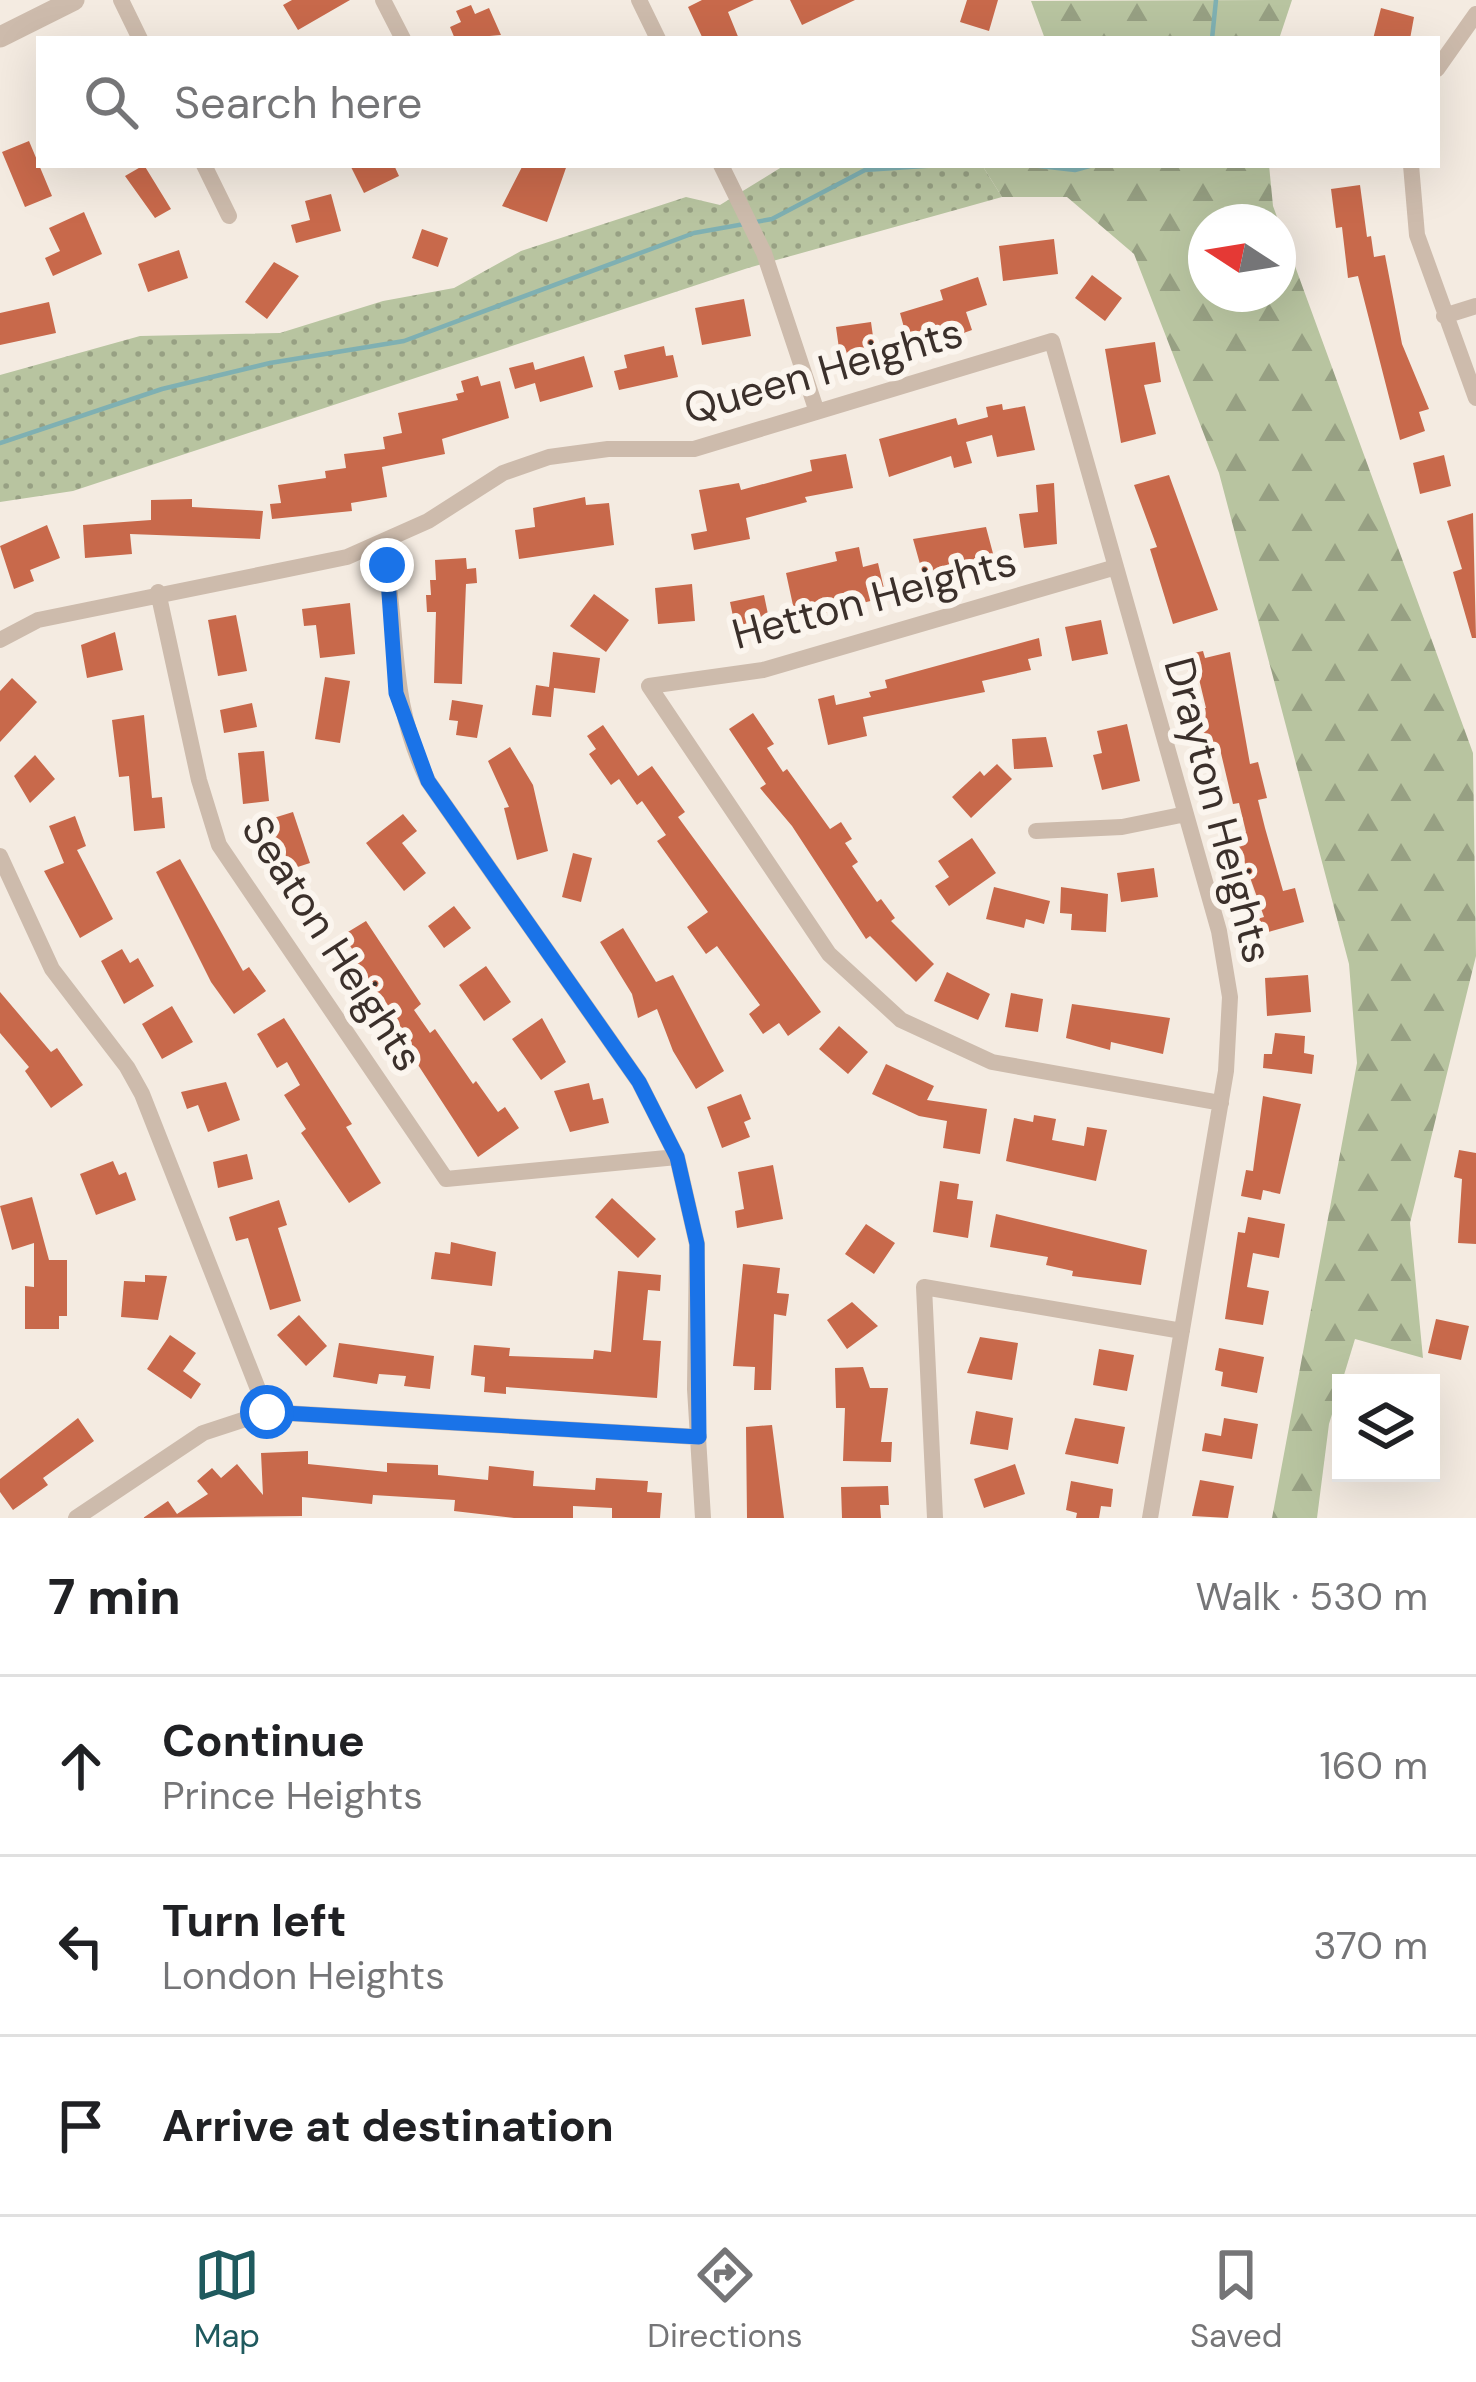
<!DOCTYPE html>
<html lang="en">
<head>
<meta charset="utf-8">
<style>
	body { margin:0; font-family:"DM Sans",sans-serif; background:#f2f2f2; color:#202124 }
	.controls { position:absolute; right:36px; bottom:36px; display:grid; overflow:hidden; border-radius:0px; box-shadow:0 12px 48px #0002 }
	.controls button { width:108px; height:108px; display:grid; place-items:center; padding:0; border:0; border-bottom:3px solid #e0e0e0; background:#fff; color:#202124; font:60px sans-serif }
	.compass { position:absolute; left:1188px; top:204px; width:108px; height:108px; border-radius:50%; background:#fff; box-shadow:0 12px 48px #0002; rotate:282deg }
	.stop { position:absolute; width:36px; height:36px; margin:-27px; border:9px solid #1a73e8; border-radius:50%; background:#fff }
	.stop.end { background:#1a73e8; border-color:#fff; box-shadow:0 3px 12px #0008 }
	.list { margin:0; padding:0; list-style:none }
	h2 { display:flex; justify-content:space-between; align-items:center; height:156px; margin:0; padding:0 48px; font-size:51px }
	h2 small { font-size:39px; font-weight:400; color:#757577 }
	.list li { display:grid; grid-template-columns:78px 1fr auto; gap:36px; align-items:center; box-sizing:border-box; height:180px; padding:0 48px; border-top:3px solid #e0e0e0 }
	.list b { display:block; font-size:45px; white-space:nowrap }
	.list p { margin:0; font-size:39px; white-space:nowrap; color:#757577 }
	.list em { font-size:39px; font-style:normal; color:#757577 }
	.icon { flex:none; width:66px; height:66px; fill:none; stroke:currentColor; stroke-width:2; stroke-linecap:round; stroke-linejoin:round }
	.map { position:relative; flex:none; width:1476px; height:1518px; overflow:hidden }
	.search { position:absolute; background:#fff; box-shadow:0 12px 48px #0002; left:36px; right:36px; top:36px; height:132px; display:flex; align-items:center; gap:30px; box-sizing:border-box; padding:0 42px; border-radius:0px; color:#757577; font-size:45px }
	.sheet { height:696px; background:#fff }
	nav { display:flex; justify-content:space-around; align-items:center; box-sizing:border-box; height:168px; border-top:3px solid #e0e0e0; background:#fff; font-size:33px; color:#757577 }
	nav a { display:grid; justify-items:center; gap:6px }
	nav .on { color:#1f5a5e }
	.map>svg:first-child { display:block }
	.grass { fill:url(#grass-dots) }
	.forest { fill:url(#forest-firs); fill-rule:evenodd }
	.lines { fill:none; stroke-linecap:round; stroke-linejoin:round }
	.stream { stroke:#7fb0b2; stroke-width:4.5 }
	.building { fill:#c8694b }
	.minor { stroke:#cdbbac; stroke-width:16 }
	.tertiary { stroke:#cdbbac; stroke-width:21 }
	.route { stroke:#1a73e8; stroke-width:15 }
	.labels { text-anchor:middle; stroke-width:12; stroke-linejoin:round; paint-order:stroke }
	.street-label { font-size:42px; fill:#3b302b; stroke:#fbf5ee }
</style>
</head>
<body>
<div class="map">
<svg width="1476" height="1518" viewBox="0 0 1476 1518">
	<defs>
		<pattern id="grass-dots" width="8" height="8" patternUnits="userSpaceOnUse" patternTransform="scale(3)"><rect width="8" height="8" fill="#b8c4a0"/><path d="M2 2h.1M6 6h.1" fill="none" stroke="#97a083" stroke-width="1.8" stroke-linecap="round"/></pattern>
		<pattern id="forest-firs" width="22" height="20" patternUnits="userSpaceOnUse" patternTransform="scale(3)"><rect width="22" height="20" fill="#b8c4a0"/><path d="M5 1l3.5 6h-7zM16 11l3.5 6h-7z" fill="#97a083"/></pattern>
	</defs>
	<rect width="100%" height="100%" fill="#f4ebe1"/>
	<!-- grass -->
	<path class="grass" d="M785 165H982L1002 197 748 268 73 491 0 502V375L140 336 280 333 383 301 454 288 521 251 686 197 720 205Z"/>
	<!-- forest -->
	<path class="forest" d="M1292 0 1279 39H1045L1031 1Z
		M982 165H1269L1273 206 1473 753 1476 956 1410 1223 1423 1358 1355 1339 1329 1424 1317 1518H1272L1357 1063 1349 964 1219 473 1134 254 1067 197H1002ZM1278 222V294H1206V222Z"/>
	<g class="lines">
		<!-- stream -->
		<path class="stream" d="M1212 39 1216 0
			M1031 165 1075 170 1093 165
			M0 443 162 389 270 363 404 341 694 233 772 219 865 170 939 165"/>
	</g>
	<!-- building -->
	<path class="building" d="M292 0H350L298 30 283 5Z
		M702 0H754L728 12 739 39H703L688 7Z
		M790 0H855L802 25Z
		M967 0H998L989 31 960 22Z
		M471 5 475 14 489 8 501 35 455 39 450 27 461 22 456 11Z
		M1381 8 1414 17 1410 39H1373Z
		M29 141 52 196 25 207 2 152Z
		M144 165 171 209 155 218 125 176Z
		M350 165H394L399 176 364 193Z
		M523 165H567L547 222 502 206Z
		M1360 185 1367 237 1371 236 1374 257 1385 255 1402 344 1429 409 1419 412 1425 431 1400 440 1358 276 1348 278 1342 227 1336 228 1331 189Z
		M331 194 341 231 296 243 291 225 310 220 305 201Z
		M84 212 102 254 53 276 45 258 60 251 49 228Z
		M422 229 448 238 438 267 412 258Z
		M1054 239 1058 274 1003 281 999 246Z
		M179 250 188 278 148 292 138 264Z
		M274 262 299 276 267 319 245 302Z
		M1092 275 1122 298 1105 321 1075 298Z
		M978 277 987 305 966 312 972 330 955 336 953 329 908 342 900 313 943 300 940 290Z
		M744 299 751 336 702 345 695 308Z
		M49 302 56 333 0 345V313Z
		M871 322 876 358 841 363 836 327Z
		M1155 342 1161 382 1144 385 1156 434 1121 443 1105 349Z
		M664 346 666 356 673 355 678 377 619 390 614 371 627 368 624 355Z
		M584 356 593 387 540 402 535 383 515 389 509 368 533 362 535 370Z
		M478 376 481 386 500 381 509 418 442 439 445 454 382 467 387 497 351 503 352 511 272 519 270 504 281 503 278 485 326 478 325 471 346 468 344 454 385 449 383 437 402 433 398 413 458 400 456 394 464 392 461 381Z
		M1002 404 1003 410 1025 406 1035 450 997 457 992 435 966 442 972 463 954 468 951 456 889 477 879 439 956 418 958 425 988 417 986 407Z
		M846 454 853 488 805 497 807 502 746 518 750 539 694 550 691 534 707 531 699 490 739 483 741 490 812 471 810 460Z
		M1444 455 1451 486 1420 494 1413 463Z
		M1169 475 1218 610 1173 624 1150 549 1157 547 1134 485Z
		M1054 483 1057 544 1024 548 1019 514 1038 512 1036 485Z
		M585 497 586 505 609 503 614 545 519 559 515 530 535 527 533 508Z
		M192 499V507L263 511 260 539 130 534 132 554 85 558 83 525 151 520V500Z
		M1473 513 1476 638H1472L1453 572 1462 569 1447 521Z
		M47 525 60 558 30 570 34 581 14 589 0 546Z
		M986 527 995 561 925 582 913 539Z
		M859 547 863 567 878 563 886 597 812 616 810 607 794 610 786 573 837 561 835 552Z
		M466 558 467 569 476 568 477 583 466 584 462 684 434 683 436 612H427L426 595H431L430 580H436L435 560Z
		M692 584 695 621 658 624 655 588Z
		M594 594 629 620 606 652 570 626Z
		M764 595 770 624 736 631 730 602Z
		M350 603 355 654 320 658 316 625 304 626 302 609Z
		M236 615 247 671 218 676 208 620Z
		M1101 620 1108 654 1072 661 1065 627Z
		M115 632 123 670 87 678 81 645Z
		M1039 638 1042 656 1028 659 1031 670 982 681 985 692 863 717 867 736 828 745 818 699 834 695 836 705 871 697 869 692 887 688 885 680Z
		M1203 651 1205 658 1230 652 1250 764 1258 762 1267 798 1258 800 1265 828 1283 891 1295 888 1304 922 1261 934 1257 919 1264 917 1235 835 1246 832 1239 803 1233 804 1220 749 1214 750 1211 736 1201 738 1196 710 1206 708 1199 679 1190 682 1184 655Z
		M553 652 600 658 595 693 554 688 551 717 532 715 536 685 549 687Z
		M325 677 350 681 340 743 315 739Z
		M12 678 37 702 0 742V691Z
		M452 700 483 705 477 738 456 735 458 721 449 720Z
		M252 703 257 727 224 733 220 710Z
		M753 713 774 744 767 748 783 772 787 769 830 829 841 822 852 839 845 843 858 862 852 866 877 902 881 899 895 918 891 921 934 964 916 982 870 936 866 939 792 826 760 788 766 784 729 729Z
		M144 715 152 798 162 797 165 828 134 831 129 776 119 777 112 720Z
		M1127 724 1140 781 1102 790 1093 755 1102 753 1097 731Z
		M603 725 638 776 652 766 685 812 678 817 821 1012 788 1036 779 1023 763 1034 749 1014 760 1005 717 946 706 954 687 927 708 912 657 841 666 835 642 801 637 805 619 779 611 785 589 754 596 749 587 736Z
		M1046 737 1053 767 1014 769 1012 739Z
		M510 747 533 785 548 851 517 860 504 808 509 807 488 761Z
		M264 751 269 801 243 804 238 753Z
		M35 755 55 779 30 803 14 776Z
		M997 764 1012 779 971 818 952 797 980 771 984 776Z
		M293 812 310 863 276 874 266 842 274 840 267 820Z
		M403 814 417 831 402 843 426 873 404 891 366 843Z
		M75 816 86 846 77 850 113 919 80 938 44 871 64 863 49 826Z
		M972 838 996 873 949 906 935 886 949 877 938 861Z
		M573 853 592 858 581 902 562 897Z
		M180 859 243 971 249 967 266 991 234 1014 211 982 156 872Z
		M1154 868 1158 897 1121 902 1117 873Z
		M994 887 1050 901 1044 924 1026 919 1024 928 986 919Z
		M1061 887 1108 894 1106 932 1071 930 1072 914 1060 913Z
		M454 906 471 928 444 948 428 926Z
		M366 921 421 1004 414 1010 430 1033 435 1029 473 1084 476 1081 498 1112 505 1107 519 1128 478 1157 407 1048 412 1045 389 1008 351 962 358 958 343 935Z
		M623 928 656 982 673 975 724 1071 696 1089 673 1051 657 1009 638 1018 632 994 600 942Z
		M122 949 130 963 138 958 154 986 124 1004 101 961Z
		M486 966 511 1002 484 1021 459 985Z
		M947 972 990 994 978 1020 934 1001Z
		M1308 975 1311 1012 1267 1016 1265 978Z
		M0 992 51 1052 57 1048 83 1085 51 1108 25 1071 29 1067 0 1033Z
		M1011 993 1043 999 1038 1032 1005 1027Z
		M1072 1004 1170 1018 1163 1054 1111 1042 1110 1050 1066 1038Z
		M172 1006 193 1042 162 1059 142 1024Z
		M284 1018 352 1124 346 1127 381 1183 349 1203 301 1133 306 1129 284 1095 300 1085 287 1062 277 1068 257 1034Z
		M542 1018 566 1062 541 1080 512 1039Z
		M839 1026 868 1052 848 1074 819 1049Z
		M1275 1033 1305 1036 1304 1053 1314 1055 1312 1074 1263 1068 1264 1054H1272Z
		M886 1064 934 1086 927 1100 987 1109 980 1154 943 1148 947 1121 919 1116 872 1094Z
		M226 1082 240 1120 208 1132 198 1105 187 1109 181 1092Z
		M589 1083 593 1100 603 1098 609 1123 570 1132 554 1091Z
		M741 1094 751 1119 744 1122 750 1137 722 1148 707 1107Z
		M1263 1096 1301 1104 1280 1194 1263 1190 1261 1200 1241 1196 1246 1170 1253 1171Z
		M1034 1115 1056 1119 1052 1140 1084 1146 1087 1127 1107 1130 1096 1181 1006 1161 1014 1118 1033 1122Z
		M1459 1150 1476 1153V1244L1458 1243 1462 1179 1454 1177Z
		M247 1154 253 1179 218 1188 213 1162Z
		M113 1161 119 1175 126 1172 136 1200 96 1215 80 1174Z
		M773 1165 783 1219 737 1228 735 1211 744 1209 738 1172Z
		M940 1181 959 1184 957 1199 973 1201 968 1238 933 1232Z
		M32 1197 49 1260H67V1316H59V1329H25V1286L34 1287V1243L12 1250 0 1206Z
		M612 1198 656 1239 638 1258 595 1217Z
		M279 1200 287 1225 278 1228 301 1301 270 1310 248 1238 236 1241 229 1217Z
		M996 1214 1147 1250 1141 1285 1072 1276 1073 1271 1046 1265 1048 1257 990 1247Z
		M1248 1217 1285 1224 1279 1258 1253 1253 1247 1287 1269 1291 1263 1325 1225 1319 1238 1232 1245 1233Z
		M866 1224 895 1243 874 1274 845 1254Z
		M451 1242 496 1252 492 1286 431 1279 435 1252 450 1254Z
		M743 1264 780 1268 777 1293 789 1294 786 1316 774 1314 771 1390H754L755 1367 733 1366Z
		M618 1271 661 1275 660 1291 648 1290 643 1340 661 1341 657 1398 506 1387V1394L484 1392 485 1377 471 1375 474 1345 510 1348 509 1356 593 1359 594 1350 611 1352Z
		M145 1275 167 1276 158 1320 121 1317 124 1281 145 1282Z
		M852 1302 878 1326 847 1349 827 1320Z
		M299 1315 327 1346 306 1366 277 1335Z
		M1436 1319 1469 1326 1461 1360 1428 1353Z
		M170 1335 196 1353 183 1371 201 1384 191 1399 147 1369Z
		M980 1337 1018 1343 1012 1380 967 1373Z
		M339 1343 434 1356 430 1389 404 1386 406 1376 379 1374 377 1384 333 1377Z
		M1219 1348 1264 1357 1257 1393 1221 1386 1223 1372 1215 1370Z
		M1099 1349 1134 1355 1127 1391 1093 1385Z
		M863 1367 870 1388H888L881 1442H892L891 1462 843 1461 845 1408H836L835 1368Z
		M976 1411 1013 1418 1008 1450 970 1444Z
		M78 1418 94 1441 43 1478 48 1485 13 1510 0 1492V1479Z
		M1075 1418 1125 1427 1118 1464 1065 1454Z
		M1224 1418 1258 1424 1252 1459 1202 1451 1205 1433 1221 1436Z
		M772 1425 784 1518H747L746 1427Z
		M308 1451V1464L387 1472V1463L438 1465V1475L488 1480 489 1466 534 1471 533 1486 595 1490 596 1478 648 1481 647 1492 662 1493 660 1518H612V1508L573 1506V1518H514L454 1511 455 1500 373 1495 372 1504 302 1497V1516L143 1518 168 1501 177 1514 208 1494 197 1481 212 1468 221 1478 237 1464 263 1495 261 1453Z
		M1015 1464 1025 1494 984 1508 974 1479Z
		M1200 1480 1234 1486 1228 1518 1192 1516Z
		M1071 1481 1113 1489 1111 1507 1101 1506 1099 1518H1076L1077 1513 1066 1510Z
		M888 1486 889 1505H880L881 1518H842L841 1487Z"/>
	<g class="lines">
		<!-- minor -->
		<path class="minor" d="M121 0 140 39
			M383 0 403 39
			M639 0 658 39
			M1437 69 1476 14
			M204 165 229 216
			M721 165 764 253 817 412
			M1411 165 1417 235 1476 398
			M1444 316 1476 306
			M382 544C401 632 386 694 428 781L639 1082 677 1157 697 1244 695 1389 703 1518
			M1116 567 763 670 649 686 829 954 901 1020 992 1062 1221 1103
			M158 592 199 780 219 845 446 1179 677 1157
			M0 640 38 620 347 557 428 521 503 473 549 457 608 449H694L1052 341 1219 931 1230 997 1226 1071 1150 1518
			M1036 831 1122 827 1186 814
			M0 856 52 969 127 1067 142 1094 267 1412
			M76 1518 203 1433 267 1412 699 1437
			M935 1518 924 1287 1182 1331"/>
		<!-- tertiary -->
		<path class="tertiary" d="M0 37 74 0"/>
	</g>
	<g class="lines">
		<!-- route -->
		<path class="route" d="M267 1412 699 1437 697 1244 677 1157 639 1082 428 781 396 693 387 565"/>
	</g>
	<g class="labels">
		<!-- street labels -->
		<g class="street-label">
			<text transform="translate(823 370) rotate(-16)" y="15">Queen Heights</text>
			<text transform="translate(874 597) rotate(-15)" y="15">Hetton Heights</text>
			<text transform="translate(1219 810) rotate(75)" y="15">Drayton Heights</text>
			<text transform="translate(333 943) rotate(57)" y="15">Seaton Heights</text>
		</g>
	</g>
</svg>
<div class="controls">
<button><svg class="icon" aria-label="layers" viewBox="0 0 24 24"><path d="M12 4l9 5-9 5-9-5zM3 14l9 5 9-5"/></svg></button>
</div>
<svg class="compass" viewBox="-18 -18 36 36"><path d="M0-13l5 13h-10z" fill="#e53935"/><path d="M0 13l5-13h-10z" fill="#757577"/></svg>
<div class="stop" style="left:267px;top:1412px"></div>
<div class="stop end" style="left:387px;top:565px"></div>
<div class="search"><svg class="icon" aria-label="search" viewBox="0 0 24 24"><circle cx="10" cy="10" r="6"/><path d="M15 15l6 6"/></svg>Search here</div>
</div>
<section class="sheet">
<h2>7 min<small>Walk · 530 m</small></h2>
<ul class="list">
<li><svg class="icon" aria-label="ahead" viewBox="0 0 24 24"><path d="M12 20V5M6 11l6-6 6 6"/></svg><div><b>Continue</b><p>Prince Heights</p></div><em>160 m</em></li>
<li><svg class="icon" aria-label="left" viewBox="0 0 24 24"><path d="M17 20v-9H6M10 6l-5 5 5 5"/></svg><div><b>Turn left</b><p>London Heights</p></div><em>370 m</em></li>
<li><svg class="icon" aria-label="arrive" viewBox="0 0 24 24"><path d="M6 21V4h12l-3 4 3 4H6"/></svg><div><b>Arrive at destination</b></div></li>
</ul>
</section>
<nav>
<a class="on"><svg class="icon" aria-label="map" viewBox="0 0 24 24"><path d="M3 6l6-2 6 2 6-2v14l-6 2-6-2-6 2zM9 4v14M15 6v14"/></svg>Map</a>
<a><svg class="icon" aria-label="directions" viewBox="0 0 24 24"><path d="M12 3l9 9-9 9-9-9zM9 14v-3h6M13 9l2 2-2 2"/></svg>Directions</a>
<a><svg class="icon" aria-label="saved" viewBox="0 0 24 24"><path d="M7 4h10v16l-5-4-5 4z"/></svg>Saved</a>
</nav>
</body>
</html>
